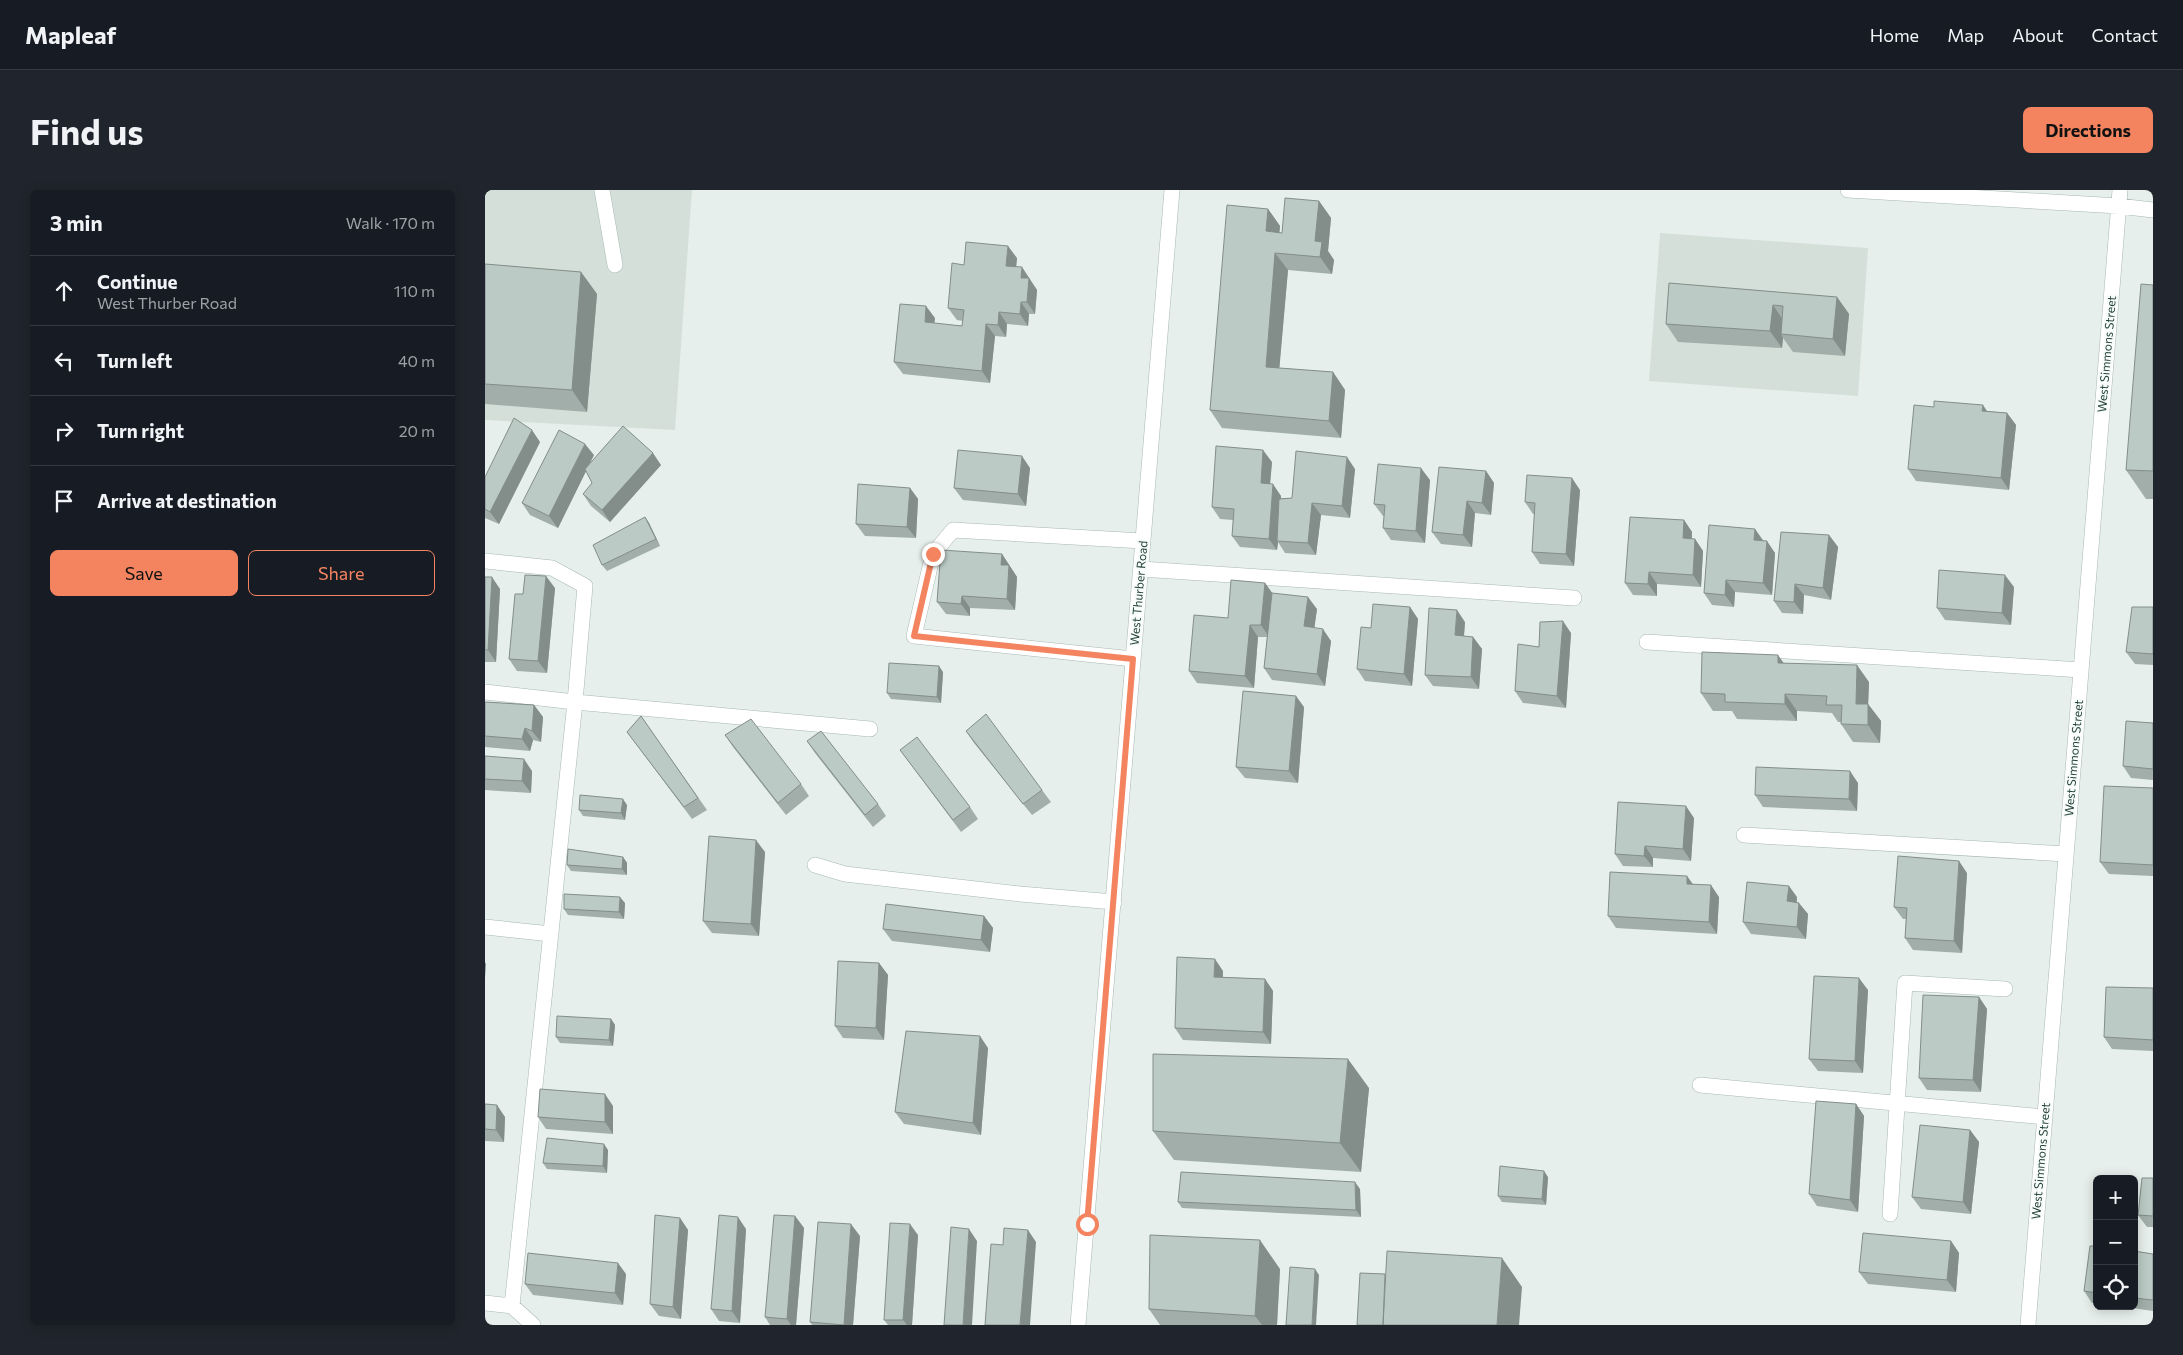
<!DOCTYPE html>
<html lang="en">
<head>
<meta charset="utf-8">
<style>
	body { margin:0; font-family:Commissioner,sans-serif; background:#20242c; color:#f1f3f6 }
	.controls { position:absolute; right:15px; bottom:15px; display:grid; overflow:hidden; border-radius:8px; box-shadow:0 2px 12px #0003 }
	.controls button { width:45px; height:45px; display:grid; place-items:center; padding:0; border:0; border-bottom:1px solid #363941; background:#171b24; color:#f1f3f6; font:25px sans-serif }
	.stop { position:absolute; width:15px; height:15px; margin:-11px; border:4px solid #f4845f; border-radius:50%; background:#fff }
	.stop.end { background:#f4845f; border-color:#fff; box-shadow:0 1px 5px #0008 }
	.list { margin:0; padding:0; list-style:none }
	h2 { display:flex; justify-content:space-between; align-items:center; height:65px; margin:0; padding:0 20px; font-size:21px }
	h2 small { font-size:16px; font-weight:400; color:#9ea1a6 }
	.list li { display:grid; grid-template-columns:32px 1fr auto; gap:15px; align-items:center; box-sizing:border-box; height:70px; padding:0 20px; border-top:1px solid #363941 }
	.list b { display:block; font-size:19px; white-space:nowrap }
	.list p { margin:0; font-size:16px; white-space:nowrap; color:#9ea1a6 }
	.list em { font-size:16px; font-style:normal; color:#9ea1a6 }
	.actions { display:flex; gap:10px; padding:15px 20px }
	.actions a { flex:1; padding:11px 0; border:1px solid #f4845f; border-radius:8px; text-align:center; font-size:18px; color:#f4845f }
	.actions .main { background:#f4845f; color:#111 }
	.icon { flex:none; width:28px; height:28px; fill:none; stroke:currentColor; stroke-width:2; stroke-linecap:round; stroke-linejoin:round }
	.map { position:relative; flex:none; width:1668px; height:1135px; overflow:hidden; border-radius:8px }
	header { display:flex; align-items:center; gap:30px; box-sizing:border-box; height:70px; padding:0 25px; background:#171b24; border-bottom:1px solid #363941 }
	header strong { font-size:24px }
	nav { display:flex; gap:28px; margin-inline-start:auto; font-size:18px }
	.intro { display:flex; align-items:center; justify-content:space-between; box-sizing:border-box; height:120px; padding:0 30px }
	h1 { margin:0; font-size:35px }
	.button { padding:12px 22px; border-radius:8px; background:#f4845f; color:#111; font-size:18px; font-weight:700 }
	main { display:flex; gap:30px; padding:0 30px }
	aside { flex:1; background:#171b24; border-radius:8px; box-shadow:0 2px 12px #0003 }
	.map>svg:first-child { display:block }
	.built { fill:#d4dfda }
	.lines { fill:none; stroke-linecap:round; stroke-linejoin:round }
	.minor-casing { stroke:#a8b8b2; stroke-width:16 }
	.minor { stroke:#fff; stroke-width:15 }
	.wall { fill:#a1aea9 }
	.shaded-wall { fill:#838d89 }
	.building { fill:#bbcac4; stroke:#838d89 }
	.route { stroke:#f4845f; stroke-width:6 }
	.labels { text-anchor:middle; stroke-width:4; stroke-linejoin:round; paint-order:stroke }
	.street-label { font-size:12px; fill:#24423a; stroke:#f7fbf9 }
</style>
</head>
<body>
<header>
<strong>Mapleaf</strong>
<nav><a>Home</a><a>Map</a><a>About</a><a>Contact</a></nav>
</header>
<div class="intro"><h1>Find us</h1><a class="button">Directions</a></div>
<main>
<aside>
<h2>3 min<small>Walk · 170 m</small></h2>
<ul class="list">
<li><svg class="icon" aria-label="ahead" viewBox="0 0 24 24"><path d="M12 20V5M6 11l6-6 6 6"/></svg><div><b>Continue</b><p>West Thurber Road</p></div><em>110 m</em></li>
<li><svg class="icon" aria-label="left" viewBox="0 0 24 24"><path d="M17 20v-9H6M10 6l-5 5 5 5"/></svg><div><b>Turn left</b></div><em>40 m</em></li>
<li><svg class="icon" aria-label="right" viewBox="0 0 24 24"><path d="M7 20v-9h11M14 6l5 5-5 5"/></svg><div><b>Turn right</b></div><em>20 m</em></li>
<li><svg class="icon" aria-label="arrive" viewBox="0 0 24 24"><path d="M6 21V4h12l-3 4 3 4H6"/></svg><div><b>Arrive at destination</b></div></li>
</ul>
<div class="actions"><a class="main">Save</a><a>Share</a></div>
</aside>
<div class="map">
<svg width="1668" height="1135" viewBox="0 0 1668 1135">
	<rect width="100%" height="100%" fill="#e6efeb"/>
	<!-- built -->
	<path class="built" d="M0 0H207L190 240 0 230Z
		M1175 43 1383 58 1373 206 1164 191Z"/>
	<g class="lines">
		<!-- minor casing -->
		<g class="minor-casing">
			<path id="minor" d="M117 0 130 75
				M1363 0 1634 16 1668 20
				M0 371 67 378 100 396 90 512 385 539
				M656 379 1089 408
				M1162 452 1596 480
				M648 469 429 446 448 364 468 340 658 351
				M0 502 90 512 27 1116 48 1135
				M1259 645 1581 664
				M330 675 360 684 535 704 629 712
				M0 737 66 744
				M1215 895 1560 927
				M1405 1024 1420 793 1520 799
				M0 1113 27 1116
				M593 1135 687 0
				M1543 1135 1635 0"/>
		</g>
		<!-- minor -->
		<use href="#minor" class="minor"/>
	</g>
	<!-- wall -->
	<path class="wall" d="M834 11 846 28 843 61 849 70 847 84 803 80 794 178 848 182 860 200 856 248 737 238 725 220 783 19 795 36 794 43H797Z
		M532 68 531 77 545 89V90L552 100 550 124H544L543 136 522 134 521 147 510 146 505 193 418 184 409 172 450 128 449 133 477 136 478 131 472 130 463 118 479 75Z
		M0 74 96 82 112 104 102 222 0 214Z
		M1184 93 1352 107 1364 124 1360 166 1308 162 1298 148 1297 158 1193 152 1181 134Z
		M1668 95V309H1661L1641 280Z
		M1502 221 1522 223 1531 235 1524 300 1431 291 1423 279Z
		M55 252 14 334 0 328V287Z
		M109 265 104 274 176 275 125 332 106 316 98 304 107 293 101 281 73 338 45 325 37 313Z
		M787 272 785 294 796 306V308H807L870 279 865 328 836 325 831 365 800 363 793 352 792 360 755 357 747 346 748 330 735 329 727 317Z
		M545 278 541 316 478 310 469 298Z
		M1001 281 1009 293 1006 325 990 323 987 357 956 354 947 342Z
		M945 290 940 353 906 350 898 338 899 326H898L889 314Z
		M425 298 433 309 431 348 380 346 371 334Z
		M1095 300 1089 376 1055 374 1047 362 1050 324H1048L1040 312Z
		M160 327 164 333 175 356 122 381 117 375Z
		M1199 330 1207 342V349H1210L1218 361 1216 397 1172 394V406L1148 405 1140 393Z
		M1270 339 1278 350 1290 363 1287 405 1250 402 1249 417 1227 415 1219 403Z
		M1344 345 1353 357 1346 410 1319 405 1318 424 1297 423 1289 411Z
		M517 364 532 387 530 420 485 418V426L461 424 452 412Z
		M0 387 15 399 11 472H0Z
		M780 393 787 403 832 419 829 438 846 451 840 496 787 490 779 478 782 447H773L769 498 712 493 704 481 743 428Z
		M1529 397 1526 435 1460 430 1452 418Z
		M70 398 62 483 32 481 24 469 38 404Z
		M925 417 933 429 927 496 880 491 872 479 886 438Z
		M1668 417V475L1650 474 1641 462Z
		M980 432 979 446 988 447 997 459 994 499 948 496 940 485Z
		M1086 443 1081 518 1038 513 1030 501 1054 457Z
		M1299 473 1384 492 1383 514 1396 531 1395 553 1368 552 1356 534V532H1353L1347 523 1312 521V531L1252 529 1247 521H1228L1216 503Z
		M458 482 456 513 406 509 402 503Z
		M0 512 49 515 58 527 56 552 48 550 45 561 0 557Z
		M819 517 813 593 760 588 751 577Z
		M156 526 222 620 207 629 142 542Z
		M1668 533V590L1646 588 1638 576Z
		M481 541 557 600 566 612 547 625 489 553Z
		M240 545 316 594 324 606 301 625 248 557Z
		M322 551 393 614 401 626 388 637 330 563Z
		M415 560 485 617 493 629 476 642Z
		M0 566 47 581 46 603 0 600Z
		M1373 593 1372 621 1278 617 1270 605Z
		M1668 598V686L1624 684 1615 672Z
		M142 615 140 630 98 626 94 620Z
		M1209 628 1206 671 1168 668V677L1138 676 1130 664Z
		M280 662 274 746 227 743 218 731Z
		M138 667 142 673V685L86 681 82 675Z
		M1482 683 1477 763 1428 760 1420 748 1421 729H1418L1409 717Z
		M1202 686 1208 694 1234 707 1232 744 1131 738 1123 726Z
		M1312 707V712L1323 724 1321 749 1266 744 1258 732Z
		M140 713 139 729 83 725 79 719Z
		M499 726 508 738 505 762 407 751 398 739Z
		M394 773 403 785 399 850 358 848 350 836Z
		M738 781V787L780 789 788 801 786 854 698 850 690 838Z
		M1668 798V861L1627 859 1619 847Z
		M1383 800 1378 883 1333 881 1324 869Z
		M1494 807 1502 819 1496 902 1442 900 1434 888Z
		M126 829 130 835 128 856 75 853 71 847Z
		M503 858 496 945 419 934 410 922Z
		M884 898 876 982 689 970 668 941Z
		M0 914 20 927 19 952 0 951Z
		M1371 914 1379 926 1373 1022 1332 1016 1324 1004Z
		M128 916V944L61 939 53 927Z
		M1485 940 1494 952 1486 1024 1436 1019 1427 1007Z
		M123 960 122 983 62 979 58 973Z
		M1063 987 1061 1015 1017 1012 1013 1006Z
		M1668 988V1037H1662L1653 1025Z
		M875 999 876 1027 697 1018 693 1012Z
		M310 1026 319 1038 311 1135H285L280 1127Z
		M195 1028 203 1040 196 1129 174 1126 165 1114Z
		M261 1039 255 1133 234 1131 226 1119Z
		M433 1045 427 1135H403L399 1130Z
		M375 1046 368 1135H327L325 1132Z
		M1466 1051 1474 1063 1471 1102 1383 1094 1374 1082Z
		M1612 1056V1113H1607L1599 1101Z
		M1649 1061 1668 1064V1121L1633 1116H1649Z
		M795 1079 792 1135H675L664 1119Z
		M141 1084 138 1115 48 1105 40 1094Z"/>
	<!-- shaded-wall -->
	<path class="shaded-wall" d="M834 11 846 28 843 61 849 70 847 84 835 67 830 51Z
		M783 19 795 36 793 59 781 41Z
		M523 56 532 68 530 88 521 76Z
		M790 63 803 80 793 194 781 177Z
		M537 77 552 100 550 124 542 112 536 88Z
		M96 82 112 104 102 222 87 200Z
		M1352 107 1364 124 1360 166 1348 149Z
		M536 112 544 124 543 136 535 124Z
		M1288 115 1300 133 1296 144 1298 148 1297 158 1285 141Z
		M441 116 450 128 448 144 440 132Z
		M514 122 522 134 521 147 513 135Z
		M501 134 510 146 505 193 497 181Z
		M848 182 860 200 856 248 844 231Z
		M1498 215 1506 227 1497 221Z
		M1522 223 1531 235 1524 300 1516 288Z
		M47 240 55 252 14 334 5 322Z
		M100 254 109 265 73 338 64 326Z
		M778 260 787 272 784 305 776 293Z
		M168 263 176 275 125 332 117 320Z
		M537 266 545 278 541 316 533 304Z
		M862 267 870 279 865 328 857 316Z
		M936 278 945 290 940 353 931 341Z
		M1001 281 1009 293 1006 325 997 313Z
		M1087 288 1095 300 1089 376 1081 364Z
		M788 294 796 306 793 351H792L793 352 792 360 784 349Z
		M425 298 433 309 431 348 422 337Z
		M982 311 990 323 987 357 978 345Z
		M827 313 836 325 831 365 823 353Z
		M160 327 164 333 175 356 171 349Z
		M1199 330 1207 342 1206 360 1198 348Z
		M1270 339 1278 351 1269 350Z
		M1344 345 1353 357 1346 410 1338 398Z
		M1210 349 1218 361 1216 397 1208 385Z
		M1282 351 1290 363 1287 405 1278 393Z
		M517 364 532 387 530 420 522 409 516 375Z
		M1164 382 1172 394V406L1163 394Z
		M1520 385 1529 397 1526 435 1517 423Z
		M61 386 70 398 62 483 53 471Z
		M7 387 15 399 11 472 3 460Z
		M1241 390 1250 402 1249 417 1240 405Z
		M780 393 788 404 784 447 776 435Z
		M1310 394 1319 405 1318 424 1309 412Z
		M477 406 485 418V426L476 414Z
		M823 407 832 419 828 448 819 436Z
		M925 417 933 429 927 496 919 484Z
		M972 420 980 432 978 457 970 445Z
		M1078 431 1086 443 1081 518 1072 506Z
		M765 435 773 447 769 498 760 486Z
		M838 439 846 451 840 496 832 484Z
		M988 447 997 459 994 499 986 487Z
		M1293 465 1305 482 1293 473Z
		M1372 475 1384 492 1383 518V514L1396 531 1395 553 1383 535 1371 514Z
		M454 476 458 482 456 513 452 507Z
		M1300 504 1312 521V531L1300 514Z
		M811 506 819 517 813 593 804 581Z
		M49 515 58 527 56 552 47 541Z
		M40 538 48 550 45 561 37 549Z
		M39 569 47 581 46 603 37 591Z
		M1365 581 1373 593 1372 621 1364 609Z
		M138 609 142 615 140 630 136 623Z
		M1201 616 1209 628 1206 671 1198 659Z
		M271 650 280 662 274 746 266 734Z
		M1160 656 1168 668V677L1159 666Z
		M138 667 142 673V685L137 679Z
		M1474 671 1482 683 1477 763 1469 751Z
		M1202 686 1210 698 1202 694Z
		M1226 695 1234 707 1232 744 1224 732Z
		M1304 696 1312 707 1310 723 1302 711Z
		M135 707 140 713 139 729 134 722Z
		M1314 713 1323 724 1321 749 1312 737Z
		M499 726 508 738 505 762 496 750Z
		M730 769 738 781 737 799 729 787Z
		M0 772 1 774 0 788Z
		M394 773 403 785 399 850 391 838Z
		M1374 788 1383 800 1378 883 1370 871Z
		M780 789 788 801 786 854 778 842Z
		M1494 807 1502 819 1496 902 1488 890Z
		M126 829 130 835 128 856 124 850Z
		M495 846 503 858 496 945 488 933Z
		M863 869 884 898 876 982 855 953Z
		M120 904 128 916V944L120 932Z
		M1371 914 1379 926 1373 1022 1365 1010Z
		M12 915 20 927 19 952 11 940Z
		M1485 940 1494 952 1486 1024 1478 1012Z
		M119 954 123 960 122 983 118 976Z
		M1059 981 1063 987 1061 1015 1057 1009Z
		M870 992 875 999 876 1027 871 1020Z
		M310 1026 319 1038 311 1135H306L302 1129Z
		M253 1027 261 1039 255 1133 247 1121Z
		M195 1028 203 1040 196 1129 188 1117Z
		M366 1034 375 1046 368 1135H359Z
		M425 1034 433 1045 427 1135H422L418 1130Z
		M484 1039 492 1051 487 1135H478Z
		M543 1040 551 1052 545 1135H535Z
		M775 1050 795 1079 792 1135H777L770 1126Z
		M1466 1051 1474 1063 1471 1102 1462 1090Z
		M1017 1068 1037 1097 1034 1135H1012Z
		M133 1073 141 1084 138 1115 130 1103Z
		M830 1079 834 1085 831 1135H827Z"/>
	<!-- building -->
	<path class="building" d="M800 8 834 11 830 51 837 52 835 67 790 63 781 177 848 182 844 231 725 220 742 15 783 19 781 41 797 43Z
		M481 52 523 56 521 76 537 77 536 88H544L542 112H536L535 124 514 122 513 135 501 134 497 181 409 172 415 114 441 116 440 132 477 136 479 120 463 118 467 73 479 75Z
		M0 74 96 82 87 200 0 194Z
		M1184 93 1352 107 1348 149 1296 144 1298 116 1288 115 1285 141 1181 134Z
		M1656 94 1668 95V281L1641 280Z
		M1449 211 1498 215 1497 221 1522 223 1516 288 1423 279 1429 215 1449 217Z
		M29 228 47 240 5 322 0 319V287Z
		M138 236 168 263 117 320 98 304 107 293 100 279Z
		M74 240 100 254 64 326 37 313Z
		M731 256 778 260 776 293 788 294 784 349 747 346 749 319 727 317Z
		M473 260 537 266 533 304 469 298Z
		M811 261 862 267 857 316 827 313 823 353 792 351 794 309 807 308Z
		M893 274 936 278 931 341 898 338 900 315 889 314Z
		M954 277 1001 281 997 313 982 311 978 345 947 342Z
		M1042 285 1087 288 1081 364 1047 362 1050 313 1040 312Z
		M373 294 425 298 422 337 371 334Z
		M160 327 171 349 117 375 108 355Z
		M1145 327 1199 330 1198 348 1210 349 1208 385 1164 382 1163 394 1140 393Z
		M1224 335 1270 339 1269 350 1282 351 1278 393 1241 390 1240 405 1219 403Z
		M1296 342 1344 345 1338 398 1310 394 1309 412 1289 411Z
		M456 360 517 364 516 375H524L522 409 477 406 476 414 452 412Z
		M1454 380 1520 385 1517 423 1452 418Z
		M40 385 61 386 53 471 24 469 30 404H38Z
		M0 387H7L3 460H0Z
		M746 390 780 393 776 435H765L760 486 704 481 709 425 743 428Z
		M787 403 823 407 819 436 838 439 832 484 779 478Z
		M888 414 925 417 919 484 872 479 876 437 886 438Z
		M1647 417H1668V464L1641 462Z
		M944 418 972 420 970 445 988 447 986 487 940 485Z
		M1078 431 1072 506 1030 501 1033 454 1054 457 1055 432Z
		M1217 462 1293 465V473L1372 475 1371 514H1383V535L1356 534 1357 515H1341L1342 506 1300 504V514L1240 512V504L1216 503Z
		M404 473 454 476 452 507 402 503Z
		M758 501 811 506 804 581 751 577Z
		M0 512 49 515 47 541 40 538 37 549 0 546Z
		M501 524 557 600 538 614 481 541Z
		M156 526 213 608 199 617 142 542Z
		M266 529 316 594 293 613 240 545Z
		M1641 531 1668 533V579L1638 576Z
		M336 541 393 614 380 625 322 551Z
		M432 547 485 617 468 630 415 560Z
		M0 566 39 569 37 591 0 589Z
		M1271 577 1365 581 1364 609 1270 605Z
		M1619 596 1668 598V675L1615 672Z
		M95 605 138 609 136 623 94 620Z
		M1133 612 1201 616 1198 659 1160 656 1159 666 1130 664Z
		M224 646 271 650 266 734 218 731Z
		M83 659 138 667 137 679 82 675Z
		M1413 666 1474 671 1469 751 1420 748 1422 718 1409 717Z
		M1125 682 1202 686V694L1226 695 1224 732 1123 726Z
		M1262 692 1304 696 1302 711 1314 713 1312 737 1258 732Z
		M79 704 135 707 134 722 79 719Z
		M401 714 499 726 496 750 398 739Z
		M692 767 730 769 729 787 780 789 778 842 690 838Z
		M353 771 394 773 391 838 350 836Z
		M1329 786 1374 788 1370 871 1324 869Z
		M1621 797 1668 798V850L1619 847Z
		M1438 805 1494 807 1488 890 1434 888Z
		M72 826 126 829 124 850 71 847Z
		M421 841 495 846 488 933 410 922Z
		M668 864 863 869 855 953 668 941Z
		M55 899 120 904V932L53 927Z
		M1331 911 1371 914 1365 1010 1324 1004Z
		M0 914 12 915 11 940 0 939Z
		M1435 935 1485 940 1478 1012 1427 1007Z
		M62 948 119 954 118 976 58 973Z
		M1015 976 1059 981 1057 1009 1013 1006Z
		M696 982 870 992 871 1020 693 1012Z
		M1657 988H1668V1026L1653 1025Z
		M170 1025 195 1028 188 1117 165 1114Z
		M234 1025 253 1027 247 1121 226 1119Z
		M289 1025 310 1026 302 1129 280 1127Z
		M333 1032 366 1034 359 1135 325 1132Z
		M405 1033 425 1034 418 1130H399Z
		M466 1037 484 1039 478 1135H459Z
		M519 1038 543 1040 535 1135H500L506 1054 518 1055Z
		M1378 1043 1466 1051 1462 1090 1374 1082Z
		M665 1045 775 1050 770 1126 664 1119Z
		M1605 1056H1612V1103L1599 1101Z
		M902 1061 1017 1068 1012 1135H898Z
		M1649 1061 1668 1064V1110L1649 1108Z
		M43 1063 133 1073 130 1103 40 1094Z
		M805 1077 830 1079 827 1135H801Z
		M875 1083 900 1084 898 1135H872Z"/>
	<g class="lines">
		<!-- route -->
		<path class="route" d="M448 364 429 446 648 469 602 1034"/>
	</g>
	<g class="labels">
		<!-- street labels -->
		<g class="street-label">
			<text transform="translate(1622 164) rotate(-85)" y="4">West Simmons Street</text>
			<text transform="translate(654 403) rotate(-85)" y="4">West Thurber Road</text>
			<text transform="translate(1589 568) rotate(-85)" y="4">West Simmons Street</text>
			<text transform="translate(1556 971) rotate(-85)" y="4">West Simmons Street</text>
		</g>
	</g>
</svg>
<div class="controls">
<button>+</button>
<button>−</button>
<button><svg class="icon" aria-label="locate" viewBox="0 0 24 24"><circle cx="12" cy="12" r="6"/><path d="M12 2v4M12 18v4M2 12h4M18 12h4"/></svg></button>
</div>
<div class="stop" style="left:602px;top:1034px"></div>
<div class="stop end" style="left:448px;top:364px"></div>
</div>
</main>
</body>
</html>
